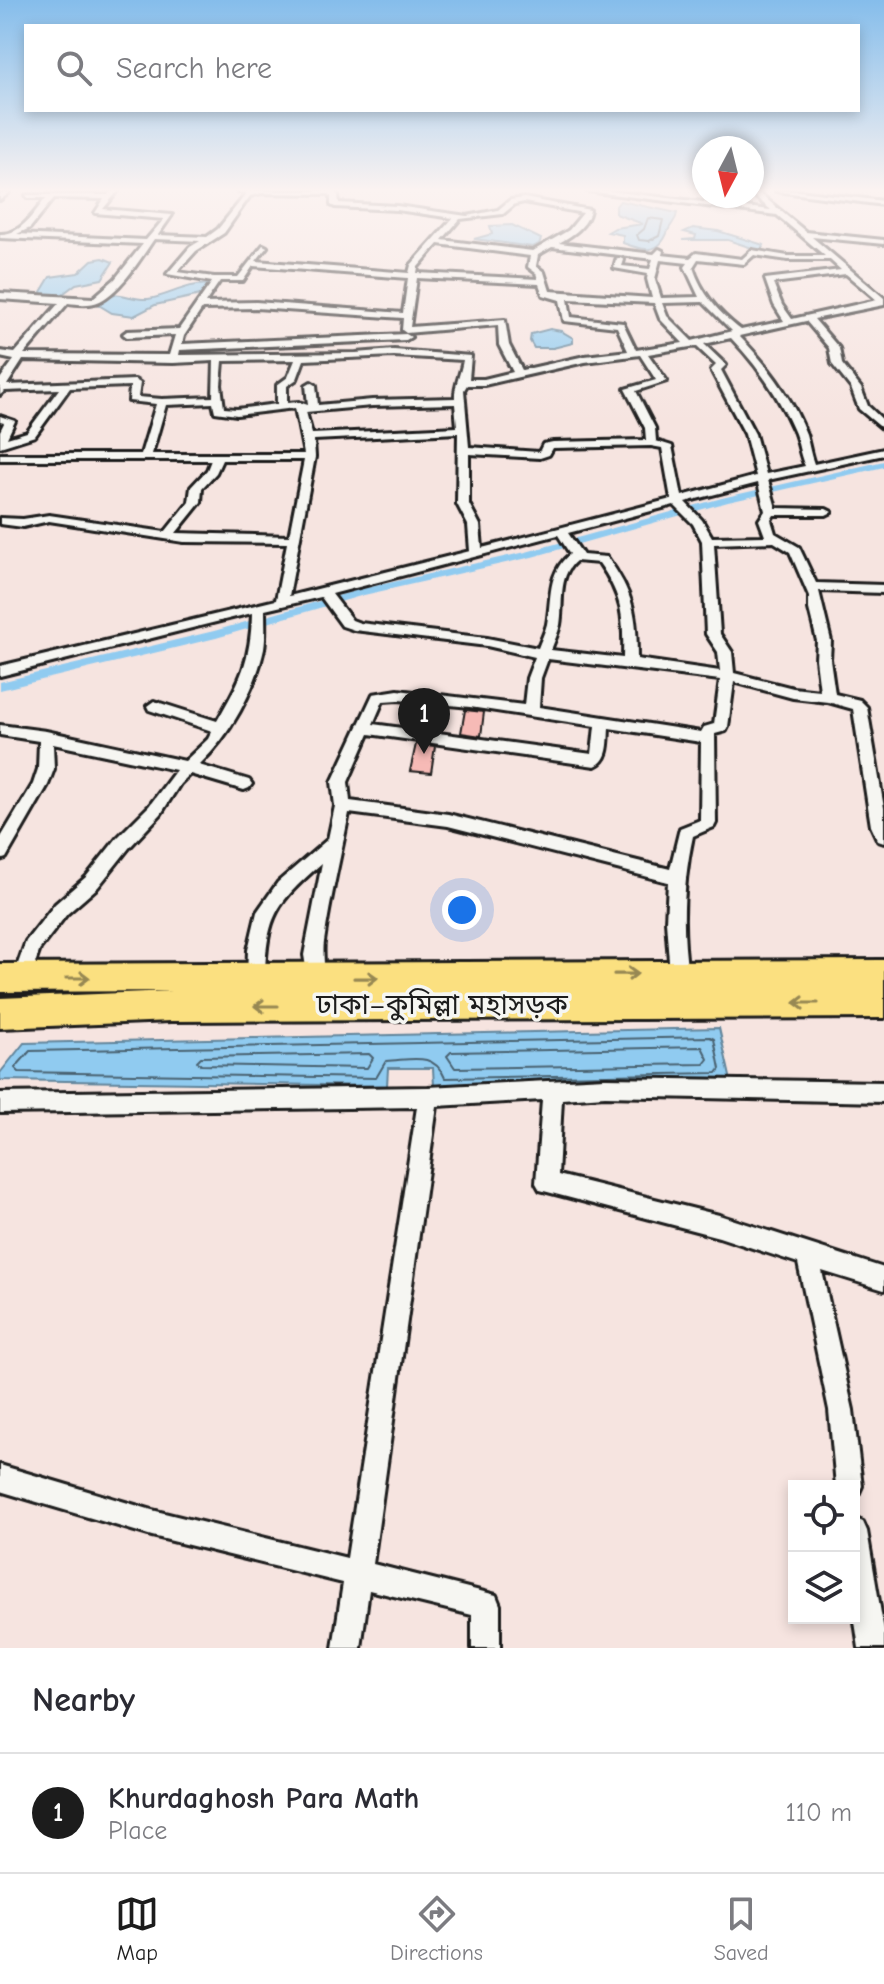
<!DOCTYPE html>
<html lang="en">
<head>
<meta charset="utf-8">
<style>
	body { margin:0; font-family:"Comic Neue","Noto Sans Bengali",sans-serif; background:#f2f2f3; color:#2b2b33 }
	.controls { position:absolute; right:24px; bottom:24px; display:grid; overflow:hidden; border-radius:0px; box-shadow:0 4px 12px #0003 }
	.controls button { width:72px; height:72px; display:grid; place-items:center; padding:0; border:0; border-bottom:2px solid #e1e1e2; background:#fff; color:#2b2b33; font:40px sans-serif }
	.compass { position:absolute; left:692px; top:136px; width:72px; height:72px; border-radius:50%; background:#fff; box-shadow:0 4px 12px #0003; rotate:187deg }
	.you { position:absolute; left:462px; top:910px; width:28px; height:28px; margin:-20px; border:6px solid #fff; border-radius:50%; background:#1a73e8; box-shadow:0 0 0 12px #1a73e833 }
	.badge { display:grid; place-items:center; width:52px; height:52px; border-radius:50%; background:#1c1c1c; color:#fff; font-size:26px; font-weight:700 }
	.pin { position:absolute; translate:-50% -66px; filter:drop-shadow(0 2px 4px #0008) }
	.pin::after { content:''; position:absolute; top:42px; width:28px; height:24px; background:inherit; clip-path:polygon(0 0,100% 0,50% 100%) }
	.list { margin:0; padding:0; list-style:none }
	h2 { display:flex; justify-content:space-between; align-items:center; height:104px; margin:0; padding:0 32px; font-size:34px }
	h2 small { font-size:26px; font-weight:400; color:#7c7c81 }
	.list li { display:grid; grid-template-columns:52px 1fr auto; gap:24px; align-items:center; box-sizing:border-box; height:120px; padding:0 32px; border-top:2px solid #e1e1e2 }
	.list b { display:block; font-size:30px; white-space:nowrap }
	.list p { margin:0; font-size:26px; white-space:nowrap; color:#7c7c81 }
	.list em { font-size:26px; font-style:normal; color:#7c7c81 }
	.icon { flex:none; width:44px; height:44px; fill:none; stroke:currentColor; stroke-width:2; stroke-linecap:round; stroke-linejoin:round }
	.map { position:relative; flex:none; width:884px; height:1648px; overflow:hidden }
	.search { position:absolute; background:#fff; box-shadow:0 4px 12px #0003; left:24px; right:24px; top:24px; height:88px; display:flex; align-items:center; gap:20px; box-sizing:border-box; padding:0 28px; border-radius:0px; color:#7c7c81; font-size:30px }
	.sheet { height:224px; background:#fff }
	nav { display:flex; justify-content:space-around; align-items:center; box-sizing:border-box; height:112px; border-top:2px solid #e1e1e2; background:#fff; font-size:22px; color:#7c7c81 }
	nav a { display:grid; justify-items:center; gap:4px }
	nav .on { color:#1c1c1c }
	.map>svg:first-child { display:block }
	.water { fill:#90cbf0; stroke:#62859b; stroke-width:2 }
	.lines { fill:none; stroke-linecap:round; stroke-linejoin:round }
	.shore { stroke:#4a6271; stroke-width:2 }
	.canal { fill:#90cbf0; fill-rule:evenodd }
	.building { fill:#f6bab6; stroke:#1c1c1c; stroke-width:2 }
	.street-casing { stroke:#1c1c1c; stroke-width:6 }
	.highway-casing { stroke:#1c1c1c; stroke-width:6 }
	.street { fill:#f6f6f2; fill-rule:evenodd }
	.highway { fill:#fbe080; fill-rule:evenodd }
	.oneway { stroke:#978853 }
	.labels { text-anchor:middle; stroke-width:7; stroke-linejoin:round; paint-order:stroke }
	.street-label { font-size:28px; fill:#1c1c1c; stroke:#f6f6f2 }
</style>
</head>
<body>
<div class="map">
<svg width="884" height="1648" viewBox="0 0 884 1648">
	<rect width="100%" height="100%" fill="#f6e4e0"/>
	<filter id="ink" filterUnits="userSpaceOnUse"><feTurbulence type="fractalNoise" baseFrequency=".0125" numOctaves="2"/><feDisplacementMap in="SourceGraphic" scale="16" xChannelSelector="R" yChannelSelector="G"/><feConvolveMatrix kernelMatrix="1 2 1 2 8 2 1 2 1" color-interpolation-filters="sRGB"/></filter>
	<g filter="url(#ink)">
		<!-- water -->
		<path class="water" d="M620 201 677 213C676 222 671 223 668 231 659 255 644 251 623 243V235L608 232 615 228 643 224 616 214V206Z
			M512 225 541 239 539 244 533 247 474 239 492 234 490 226Z
			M693 228 718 231 764 245 761 251 728 240H682L695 239 696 235 684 232Z
			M103 258 113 262 102 279 76 284 60 296 39 295 50 277 78 273 92 260Z
			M210 285 205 294 155 305 134 316 112 313 97 304 111 294C126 294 134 300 148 299 170 296 187 282 210 285Z
			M550 329 561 331 573 338V343L553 348H534L530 341 531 334Z
			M719 1028 731 1081 434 1086 433 1068H388L387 1086 0 1080V1073L24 1043Z"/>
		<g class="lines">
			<!-- shore -->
			<path class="shore" d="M648 218 663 220 659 236 649 241 639 240 637 235 644 229Z
				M710 1037 714 1039 720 1069 717 1073 445 1078C434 1051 411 1060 386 1061L376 1078 19 1072 15 1068 30 1051Z
				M702 1047 708 1059 704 1064 455 1068 447 1056 451 1052Z
				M369 1054 373 1058 367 1068 201 1065 197 1061 201 1057Z"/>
			<!-- canal -->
			<path class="canal" d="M884 461V467L728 502 532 557 364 595 216 638 0 690V682L214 631 362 589 526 552 722 498Z"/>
		</g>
		<!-- building -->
		<path class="building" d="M465 710 484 712 481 736 461 733Z
			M416 744 435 746 431 773 410 771Z"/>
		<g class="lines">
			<!-- street casing -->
			<g class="street-casing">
				<path id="street" d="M111 191H118L103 209 172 215 158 235 207 237 218 229 247 193 237 191H334L338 195 339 203 397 206 467 216 498 210 510 200 524 198 590 210C587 226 573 235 559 243L654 254 659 249 663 251 662 255 690 258 696 253 742 259 752 250 788 256H825L777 215 587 191H609L771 210 752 194V191H757L806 232 884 240V244L812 237 884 298V305L814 319 839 348 842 364 861 388 868 406 884 421V430L859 409 851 388 832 364 829 348 806 321 739 336C766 363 792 397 806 434 809 444 810 454 814 464L884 449V455L768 480 776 508 826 509 832 512 826 515H774L771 520 775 533 799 547 816 583 884 585V593L819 591 831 641 830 659 835 694 860 700 867 707 884 808V843L878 841 871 826 853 709 828 702 793 698 734 682 728 727 726 731 715 734 716 823 714 827 693 836C683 882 681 927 688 974L685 980 679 982 673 980 670 974 666 921 668 882 448 826 349 813C341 856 330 898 324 942 322 955 327 973 321 985L315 987 309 985 304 955 322 863C276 904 267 914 265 977L262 983 256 985 250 983 247 977 248 950 257 912 278 882 328 839 335 806 332 782 373 694 398 690 524 705 527 678 535 657 487 646 354 630 342 626 321 597 265 610C265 623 266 636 264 649 255 690 230 736 199 765L249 780 252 784 249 788 244 790 190 774 180 784 161 814 129 848 98 887 67 914 40 949 28 984 22 986 16 984 13 978 26 941 55 904 86 877 117 838 149 806 176 770 53 744 54 769 48 785 6 858 0 860V839L33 784 38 769 39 741 0 735V725L46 731 185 761 208 739 212 731 149 710 147 706 154 701 217 721C240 681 251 661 252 613L0 676V666L276 600 287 543 184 542 49 521 23 527 0 524V518L23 519 49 515 165 532 189 502 191 487 207 470 211 460H0V454H141L156 404 129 401 130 386 70 388 35 436 0 447V431L4 423 0 422V416L15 421 7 438 27 432 59 389 5 391 0 395V379L14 360 0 357V351L15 353 59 303 0 299V293L93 298 115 279 143 244 0 238V234C21 235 34 213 46 198H28L26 195H108ZM261 193 329 194 331 196V205L335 207 397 210 453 218 411 265 409 273 256 261 267 247 263 245 238 277H214L177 272 196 251 224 233 250 196ZM54 198 104 199 95 213 164 219 146 240 17 234 30 228ZM524 202 583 213 569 230 533 251 442 240 460 219 503 214 515 204ZM154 239 200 241 190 247 167 274 212 282 179 329 127 331 123 334 127 337 175 335 169 355 24 354 68 303C78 304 90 306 100 301 122 290 140 259 154 239ZM438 244 530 256 528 267 536 273 538 279 417 273 418 267ZM552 247 653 259 650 269 622 266 624 260 620 258 616 260 614 268 648 274 647 279 652 298 550 291 544 272 536 266 538 255ZM754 255 788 260H830L841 270 765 279 774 305 784 321 741 330C720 314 701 293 693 267L698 259 744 264ZM660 260 688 263 685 267 699 297 661 298 655 279ZM253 266 408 278 403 313 256 302 205 303 220 281H243ZM846 274 877 300 792 319 782 305 773 283ZM417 278 539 284 543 295 560 300 564 321 617 327 628 351 585 356 522 370 509 345 505 320 410 327ZM568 299 654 303 660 319 683 343 636 350 623 323 571 317ZM703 302 732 331 692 341 667 316 662 303ZM256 308 403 318 402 330 406 333 498 325 499 345 513 372 484 379H469L471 356 394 350 356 353 179 355 180 350 406 340 411 337 406 334 182 344 184 336 202 309ZM731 338C757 365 778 395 793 429 799 441 799 454 805 466L766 474 755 434 721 370 726 365 704 344ZM696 346 716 365 711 370 745 434 756 476 682 496 672 446 656 441 655 428 636 391 667 381 648 354ZM640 355 656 380 625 389 645 428 646 440 553 442 543 444 539 452 469 447 464 390 467 385H484L585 362ZM394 356 463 360C461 373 454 387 455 398L372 400 318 405 316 385 311 382 306 385 308 405 299 402 287 403V386L297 379 304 360ZM23 360 173 363 214 361 213 397 162 399 138 397 140 383 135 380 7 385ZM295 360 288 377 277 385V404L237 409 224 408 221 385 223 361ZM213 403 215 412 237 415 295 408 304 454H152L166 405ZM455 404 457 427 312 434 306 412 372 406ZM458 433 457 504 468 525 470 551 289 596 315 457 314 440ZM651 446 662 448 671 499 482 548 480 525 469 504V454L540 458 549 455 553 448ZM222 460H304L289 536 176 533 201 502 202 488 216 473ZM758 483 765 511 759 520 765 536 712 537 702 520 685 502ZM674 505 693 524 702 541 706 634 718 652 720 671 637 659C637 615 634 594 607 557L583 555 568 533ZM558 535 570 554C547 573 552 597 547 624 545 632 541 640 538 648L487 638 360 623 352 620 332 594ZM774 542 790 552 809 596V609L817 641 816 659 820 691 793 688 734 673 732 652 720 634 714 544ZM576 561 599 563C623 597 624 618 623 658L551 650C554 642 558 633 560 625 564 603 557 577 576 561ZM548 659 720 680 714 724 704 727 701 732 539 707 541 678ZM398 700 470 707 595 726 592 754 373 724 383 701ZM609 728 701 742 700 820 680 828 670 869 448 814 350 801 348 782 369 734 595 766C610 760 608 742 609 728Z
					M776 191H799L884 201V205Z
					M4 192 9 193 0 200V194Z
					M605 1078 884 1082V1102L605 1096 562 1099 558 1175 719 1215 884 1268V1290L822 1271 853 1410 862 1486 858 1495 854 1497V1486H836L829 1410 798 1263 719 1237 540 1190 536 1183 542 1100 437 1106 373 1564 496 1595 500 1605V1648H472V1615L369 1590 361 1648H333L343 1583 152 1536 0 1491V1465L152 1510 347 1558 417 1107 0 1113V1093L428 1087Z
					M854 1518 863 1522 867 1531 884 1631V1648H859L854 1615Z"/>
			</g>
			<!-- highway casing -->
			<g class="highway-casing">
				<path id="highway" d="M884 960V988L187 991 884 988V1018L171 1021 0 1028V998L171 991 0 992V964Z"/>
			</g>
			<!-- street -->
			<use href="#street" class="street"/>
			<!-- highway -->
			<use href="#highway" class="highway"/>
		</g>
		<!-- one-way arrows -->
		<defs><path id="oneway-shaft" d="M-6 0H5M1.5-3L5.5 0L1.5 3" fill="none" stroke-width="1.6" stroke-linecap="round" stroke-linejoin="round" transform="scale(2)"/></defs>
		<g class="oneway">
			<use href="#oneway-shaft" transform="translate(626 974) rotate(-1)"/>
			<use href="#oneway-shaft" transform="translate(78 978)"/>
			<use href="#oneway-shaft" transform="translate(366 978) rotate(-1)"/>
			<use href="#oneway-shaft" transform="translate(806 1003) rotate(180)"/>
			<use href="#oneway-shaft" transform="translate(266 1006) rotate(180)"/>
		</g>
	</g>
	<!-- sky -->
	<linearGradient id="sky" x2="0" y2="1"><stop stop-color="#85bdeb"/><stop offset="0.45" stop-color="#fbf3f1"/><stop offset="1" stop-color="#fbf3f1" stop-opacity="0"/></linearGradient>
	<rect width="884" height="422" fill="url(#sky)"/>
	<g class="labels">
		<!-- street labels -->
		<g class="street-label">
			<text x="442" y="1014">ঢাকা–কুমিল্লা মহাসড়ক</text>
		</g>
	</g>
</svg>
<div class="controls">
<button><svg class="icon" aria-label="locate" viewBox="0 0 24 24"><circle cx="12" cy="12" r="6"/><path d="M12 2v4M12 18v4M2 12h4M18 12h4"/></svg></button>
<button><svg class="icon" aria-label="layers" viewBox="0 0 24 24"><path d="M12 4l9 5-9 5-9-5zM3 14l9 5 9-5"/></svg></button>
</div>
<svg class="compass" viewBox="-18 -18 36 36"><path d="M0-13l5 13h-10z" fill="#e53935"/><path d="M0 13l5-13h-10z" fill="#7c7c81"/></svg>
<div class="you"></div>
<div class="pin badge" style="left:424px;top:754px">1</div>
<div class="search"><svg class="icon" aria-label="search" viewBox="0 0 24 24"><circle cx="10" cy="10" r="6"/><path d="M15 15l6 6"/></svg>Search here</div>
</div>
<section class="sheet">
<h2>Nearby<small></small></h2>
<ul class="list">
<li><span class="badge">1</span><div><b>Khurdaghosh Para Math</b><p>Place</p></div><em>110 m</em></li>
</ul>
</section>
<nav>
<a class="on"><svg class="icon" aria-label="map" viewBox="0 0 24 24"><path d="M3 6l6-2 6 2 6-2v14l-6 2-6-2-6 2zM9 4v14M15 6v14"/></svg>Map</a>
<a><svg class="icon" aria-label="directions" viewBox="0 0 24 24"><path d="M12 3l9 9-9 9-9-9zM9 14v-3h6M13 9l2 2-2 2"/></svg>Directions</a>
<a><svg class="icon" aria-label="saved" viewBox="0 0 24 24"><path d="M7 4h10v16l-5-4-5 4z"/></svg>Saved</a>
</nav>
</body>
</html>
